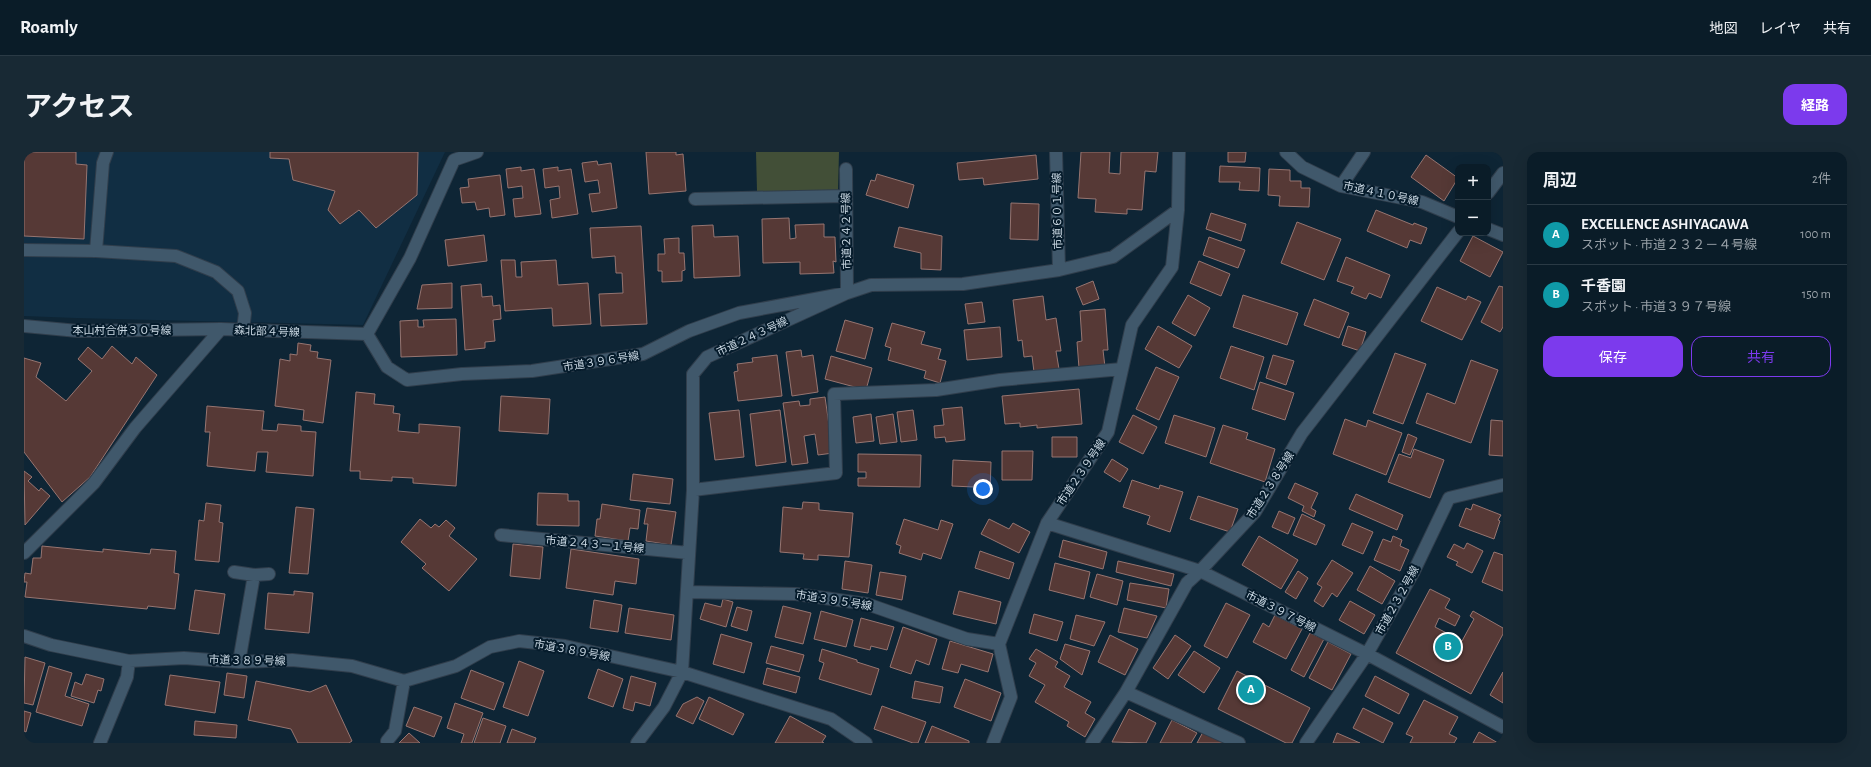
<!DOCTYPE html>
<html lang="ja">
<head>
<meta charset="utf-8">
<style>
	body { margin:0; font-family:"Alegreya Sans","Noto Sans JP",sans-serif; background:#182934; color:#f1f3f6 }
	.controls { position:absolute; right:12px; top:12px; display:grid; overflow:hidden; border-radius:8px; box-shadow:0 4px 16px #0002 }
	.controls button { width:36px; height:36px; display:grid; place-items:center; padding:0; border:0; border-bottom:1px solid #2a3a45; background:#0a1c28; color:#f1f3f6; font:20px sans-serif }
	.you { position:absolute; left:959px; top:337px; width:14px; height:14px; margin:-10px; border:3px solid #fff; border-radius:50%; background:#1a73e8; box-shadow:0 0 0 6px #1a73e833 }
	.badge { display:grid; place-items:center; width:26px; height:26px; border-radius:50%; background:#7c3aed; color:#fff; font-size:13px; font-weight:700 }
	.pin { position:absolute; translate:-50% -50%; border:2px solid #fff; box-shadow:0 1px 4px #0006 }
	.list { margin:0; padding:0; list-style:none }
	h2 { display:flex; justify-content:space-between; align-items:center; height:52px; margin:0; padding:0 16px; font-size:17px }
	h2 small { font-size:13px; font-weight:400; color:#99a1a8 }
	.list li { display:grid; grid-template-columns:26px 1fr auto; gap:12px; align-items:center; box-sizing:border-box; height:60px; padding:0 16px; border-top:1px solid #2a3a45 }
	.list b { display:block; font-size:15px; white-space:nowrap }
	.list p { margin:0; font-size:13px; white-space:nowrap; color:#99a1a8 }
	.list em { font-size:13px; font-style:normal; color:#99a1a8 }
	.actions { display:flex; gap:8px; padding:12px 16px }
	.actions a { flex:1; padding:9px 0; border:1px solid #7c3aed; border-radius:12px; text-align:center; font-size:14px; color:#7c3aed }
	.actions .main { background:#7c3aed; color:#fff }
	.map { position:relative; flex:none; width:1479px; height:591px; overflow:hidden; border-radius:12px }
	header { display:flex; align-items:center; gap:24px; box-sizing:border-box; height:56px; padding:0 20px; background:#0a1c28; border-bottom:1px solid #2a3a45 }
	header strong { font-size:19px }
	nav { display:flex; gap:22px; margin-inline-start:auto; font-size:14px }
	.intro { display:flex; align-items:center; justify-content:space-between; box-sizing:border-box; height:96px; padding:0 24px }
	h1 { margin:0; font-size:28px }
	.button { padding:10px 18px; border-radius:12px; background:#7c3aed; color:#fff; font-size:14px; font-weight:700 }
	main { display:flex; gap:24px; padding:0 24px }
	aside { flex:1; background:#0a1c28; border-radius:12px; box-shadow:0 4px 16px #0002 }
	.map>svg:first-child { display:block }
	.built { fill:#112e43 }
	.green { fill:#424f37 }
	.building { fill:#563936; stroke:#967571 }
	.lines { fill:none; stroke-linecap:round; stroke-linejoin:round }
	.minor-casing { stroke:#303e4c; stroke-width:14 }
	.minor { stroke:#40586b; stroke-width:12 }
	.labels { text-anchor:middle; stroke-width:4; stroke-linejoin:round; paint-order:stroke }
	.street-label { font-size:11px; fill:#cad8e3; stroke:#051b2b }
</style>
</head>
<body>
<header>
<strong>Roamly</strong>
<nav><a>地図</a><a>レイヤ</a><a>共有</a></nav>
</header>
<div class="intro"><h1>アクセス</h1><a class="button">経路</a></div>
<main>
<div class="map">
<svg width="1479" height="591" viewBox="0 0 1479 591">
	<rect width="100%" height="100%" fill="#0e2535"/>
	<!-- built -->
	<path class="built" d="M0 0H421L339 173 52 166 0 164Z"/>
	<!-- green -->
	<path class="green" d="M732 0H815L814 40 733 39Z"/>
	<!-- building -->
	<path class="building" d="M0 0H52V12L63 13 60 87 0 84Z
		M246 0H394L393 43 352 76 335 58 316 72 304 58 311 39 269 28 265 7 246 6Z
		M622 0H652V3L659 2 662 39 625 42Z
		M1057 0H1086L1085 21 1096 22 1097 0H1134L1132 20 1121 19 1118 58 1103 57V62L1071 60 1072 47 1054 46Z
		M1204 0H1222L1221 10H1204Z
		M1012 3 1014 27 960 33 959 26 935 28 933 11Z
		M1402 3 1434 26 1420 49 1387 25Z
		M573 9 574 13 587 11 593 56 568 60 565 42 576 41 574 28 561 30 558 11Z
		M1196 14 1236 16 1235 39 1215 38 1216 30H1195Z
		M497 15V19L510 17 517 62 491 65 489 47 499 46 498 34 484 36 482 17Z
		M534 15V19L547 17 554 62 528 66 526 48 536 46 535 34 521 36 519 17Z
		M1245 17 1266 18V29H1277V36H1286L1285 55 1255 54 1256 44 1244 43Z
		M853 22 890 33 884 56 842 43 847 28 851 29Z
		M476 23 481 63 466 65 465 56 453 58 451 50 438 51 436 36 445 35 444 27Z
		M987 51 1015 52 1014 88 986 87Z
		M1352 58 1389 73 1390 71 1403 76 1397 92 1386 88 1383 96 1343 79Z
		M1187 61 1222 72 1217 89 1182 77Z
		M765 66 766 87 772 86 771 73 800 72V85H811L812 110 809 109 810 121 776 122V110L739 111 738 67Z
		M1273 70 1317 87 1300 128 1257 111Z
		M689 73 690 85 714 84 716 124 670 126 668 74Z
		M617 74 623 172 577 174 575 142 599 141 598 121H592L591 104 568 106 566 76Z
		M875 75 918 84 917 118 897 117V101L870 95Z
		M460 83 463 109 424 114 421 88Z
		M1449 84 1479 100 1466 125 1436 109Z
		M1185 85 1221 98 1214 116 1179 103Z
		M655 86V101H660L661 118 658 119V129L638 130V119H634V102H641L640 87Z
		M1322 105 1366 123 1357 146 1345 141 1342 147 1327 141 1330 135 1313 129Z
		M477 108H491L492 125H498L497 110 532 108 534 133 564 131 567 172 529 174 528 156 481 159Z
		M1175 109 1206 122 1197 144 1166 131Z
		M1069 129 1075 147 1059 153 1052 136Z
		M428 131V156L393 157 398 133Z
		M457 132 458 145 468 144 469 154 476 153 477 167 469 168 471 189 461 190V196L441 198 437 134Z
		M1475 134 1479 135V175L1476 180 1457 170Z
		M1413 135 1442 148 1444 144 1457 150 1438 188 1397 169Z
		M1164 143 1186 156 1171 184 1148 171Z
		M1219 143 1274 161 1263 193 1209 175Z
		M1019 144 1022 168 1032 166 1037 199H1032L1035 217 1010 220 1008 204 1000 205 998 188 994 189 989 148Z
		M1290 147 1325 161 1315 186 1280 173Z
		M958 150 961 170 944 172 941 152Z
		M1081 157 1084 198H1079L1081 215 1055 216 1053 190 1058 189 1056 159Z
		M432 167 433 203 377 205 376 169 394 168V175H400L399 168Z
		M821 168 849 176 841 207 812 199Z
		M868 171 901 180 897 192 917 197 914 207 922 209 916 231 900 226 902 219 864 208 867 196 861 194Z
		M1134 174 1168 194 1155 216 1121 197Z
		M1324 174 1342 180 1336 199 1318 193Z
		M976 175 978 205 943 208 940 178Z
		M274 191 287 193 286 199 294 200 293 206 307 208 299 271 279 268 280 258 251 254 256 207 266 209V202L273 203Z
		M88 194 108 212 112 205 133 223 66 325 38 350 0 300V206L17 211 12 225 42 249 68 219 54 207 64 195 78 207Z
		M1207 194 1240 205 1230 238 1196 226Z
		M777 198 778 205 789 203 794 240 768 244 762 200Z
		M1371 201 1402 212 1379 272 1349 261Z
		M753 203 758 244 714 249 710 220 714 219 713 212 729 210 728 206Z
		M1249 203 1270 209 1262 233 1242 226Z
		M807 204 848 216 842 238 801 227Z
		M1447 208 1474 218 1447 291 1392 271 1403 241 1431 252Z
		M1132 215 1155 225 1135 268 1112 257Z
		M1236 230 1270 241 1261 268 1228 257Z
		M1055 237 1058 272 1013 276V273L996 275V271L981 272 978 244Z
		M332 240 351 242 350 252 370 254 369 261 376 262 374 279 395 281V272L436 275 432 334 389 331V326L368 325V329L336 327V319H326Z
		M477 244 526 247 524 282 475 279Z
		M801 245 809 301 794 303 791 282 780 284 784 311 768 313 759 251 775 249 776 254 786 253V247Z
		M183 254 240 259 238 278 253 279 254 272 277 274V279L292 280 289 324 242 320 244 300H233L231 319 183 314 186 280H181Z
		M938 255 941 288 922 290 921 285 911 286 910 274 920 273 918 257Z
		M715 258 720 305 691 308 685 261Z
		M756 258 762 310 732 314 726 262Z
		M889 258 893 288 877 290 873 260Z
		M847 262 850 289 832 291 829 265Z
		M869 262 873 290 856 292 852 265Z
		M1109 263 1133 275 1119 302 1095 290Z
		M1150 263 1191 276 1182 305 1141 291Z
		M1321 267 1342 275 1344 268 1378 281 1362 323 1309 302Z
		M1467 268 1479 269V304L1465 303Z
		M1199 273 1224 281 1222 287 1251 297 1241 330 1186 311Z
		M1384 282 1393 286 1386 303 1378 300Z
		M1028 285H1053V305H1028Z
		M1390 297 1420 308 1406 346 1364 330 1375 302 1387 306Z
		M978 299H1009L1008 328H978Z
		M834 302 897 303 896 335 834 334V326H842V320H834Z
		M1088 307 1104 317 1096 330 1080 320Z
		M929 308 967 310 966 341 950 340V335L928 334Z
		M0 319 8 325 4 329 15 339 17 336 26 344 1 373Z
		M609 322 649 327 646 352 606 348Z
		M1108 328 1135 337 1136 333 1159 340 1146 380 1123 372 1126 364 1099 355Z
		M1271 331 1294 341 1287 356 1292 359 1290 365 1278 359 1280 354 1264 346Z
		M514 341 544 342V349H555V374L513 373Z
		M1332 342 1379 363 1373 378 1325 357Z
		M1174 344 1214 357 1206 380 1166 367Z
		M779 350 795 351V358L829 361 825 405 794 403V408L779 407 780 402 756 400 759 355 778 357Z
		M182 351 197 353 195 370 199 371 195 410 171 408 175 368 180 369Z
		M578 352 616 358 614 377 606 376 604 389 571 384 573 367H576Z
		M1449 352 1477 363 1474 368 1476 369 1470 387 1435 374 1442 356 1447 358Z
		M272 355 290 357 284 422 265 421Z
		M623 356 652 360 647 393 622 389 624 372H620Z
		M1255 359 1271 366 1264 382 1248 375Z
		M1278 362 1301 373 1292 393 1269 383Z
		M396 367 407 376 411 372 415 375 422 368 431 376 425 384 453 407 425 439 398 416 402 412 377 390Z
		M880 367 914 378 917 368 929 372 917 407 899 401 897 408 875 401 877 394 872 392Z
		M965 367 985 377 989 371 1006 380 995 401 957 382Z
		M1328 371 1349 380 1339 402 1318 393Z
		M1235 384 1274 408 1257 437 1218 413Z
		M1369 384 1378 388 1376 394 1385 398 1376 419 1350 408 1359 387 1367 390Z
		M1039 388 1083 400 1079 417 1035 405Z
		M1443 391 1459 399 1448 421 1432 413 1434 410 1423 405 1430 392 1440 397Z
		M489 392 519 395 516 427 486 424Z
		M18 394 79 400V397L126 402 127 397 152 399 150 421 155 422 151 457 124 454 123 457 1 445 3 430H0L1 421 7 422 9 406H17Z
		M547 397 615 407 612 432 591 429 589 443 542 436Z
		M956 399 990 411 985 427 951 416Z
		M1470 400 1479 403V439L1458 430Z
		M1308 408 1329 421 1313 445 1308 441 1299 455 1290 449 1298 435 1293 432Z
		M821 409 848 413 844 441 818 437Z
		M1094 409 1150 422 1147 434 1092 420Z
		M1031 411 1066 420 1060 447 1025 438Z
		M1346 414 1371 429 1358 452 1333 438Z
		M1274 419 1284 426 1272 447 1261 440Z
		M856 420 882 424 878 448 852 443Z
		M1073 422 1099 429 1093 453 1066 445Z
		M1106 431 1145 437 1142 456 1103 448Z
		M1406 437 1426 447 1421 456 1436 464 1431 474 1415 466 1411 475 1438 489 1450 467 1446 464 1449 459 1479 476V482L1447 542 1372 501Z
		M171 438 201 442 195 482 165 478Z
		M270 439 289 441 285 481 241 477 244 441 270 443Z
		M935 439 977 450 972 472 929 462Z
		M699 447 709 450 702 475 676 467 681 451 697 455Z
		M570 448 598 453 594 480 566 476Z
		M1326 449 1351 463 1340 482 1315 468Z
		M1202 451 1226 463 1203 506 1180 494Z
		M759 454 787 461 779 492 751 485Z
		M713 455 728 459 723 479 707 474Z
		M605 456 650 463 647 488 601 481Z
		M1100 456 1133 464 1123 486 1094 480Z
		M797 459 829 468 822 495 790 487Z
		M1010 462 1039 470 1033 489 1005 481Z
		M1052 463 1081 470 1070 494 1046 487Z
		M1251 463 1278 477 1262 507 1229 490 1239 471 1245 475Z
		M837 466 870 475 863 498 847 494 846 498 830 494Z
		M879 475 913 487 905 513 892 508 887 522 866 515Z
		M1286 481 1300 487 1280 525 1267 518Z
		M697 482 728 491 720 521 689 512Z
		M1086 483 1114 497 1101 523 1074 510Z
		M1151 483 1167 494 1144 527 1129 516Z
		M926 489 969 502 964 520 937 512 934 521 918 517Z
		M1304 490 1327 502 1308 538 1285 526Z
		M1041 492 1066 499 1058 523 1036 507Z
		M747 494 780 503 775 520 742 511Z
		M798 497 833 508V510L855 517 847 543 795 527 800 511 795 509Z
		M1012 497 1034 510 1031 515 1046 524 1040 535 1067 550 1061 561 1071 567 1061 585 1043 574 1045 570 1011 550 1021 533 1005 524 1012 511 1005 507Z
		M1170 499 1196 516 1180 541 1154 523Z
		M1 505 21 511 9 553 0 551Z
		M495 509 520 519 504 564 479 555Z
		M25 514 48 521 41 544 65 552 58 574 12 560Z
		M743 516 776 525 772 541 739 532Z
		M574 517 599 527 589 555 564 546Z
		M447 518 480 531 470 558 437 546Z
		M1213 519 1286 556 1268 591H1262L1194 557Z
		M1479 520V551L1466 543Z
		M203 521 223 524 220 546 200 543Z
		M62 522 80 527 77 539 74 538 70 551 47 544 51 530 58 533Z
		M146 523 196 530 191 561 141 553Z
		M607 524 632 531 626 554 611 550 609 559 599 556Z
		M1351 524 1385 542 1375 562 1341 544Z
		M941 527 977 541 967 569 930 555Z
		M232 529 286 540 302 533 328 589 325 591H274L267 577 224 568Z
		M891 529 919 535 916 551 888 546Z
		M673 545 680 549 669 572 652 564 659 552Z
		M685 545 720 562 709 583 675 567Z
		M1400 548 1434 565 1425 582 1433 586 1430 591H1386L1389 585 1382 582Z
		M431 551 459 561 448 591H437L440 582 423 576Z
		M858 554 902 570 894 591H889L850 577Z
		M390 555 418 565 410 585 382 574Z
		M1339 556 1369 571 1359 591 1329 576Z
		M1105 557 1132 571 1122 591 1088 590Z
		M0 559 7 561 2 580 0 579Z
		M766 564 802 584 798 590 800 591H751Z
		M459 566 482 574 476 591H450Z
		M1148 568 1173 581 1167 591H1136Z
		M171 569 213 573 212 586 170 583Z
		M908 574 945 589V591H901Z
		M488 577 512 586 510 591H483Z
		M1179 580 1200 591H1173Z
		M1455 580 1474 591H1449Z
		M385 581 396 591H375Z
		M1313 581 1336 591H1309Z"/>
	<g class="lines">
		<!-- minor casing -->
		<g class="minor-casing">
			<path id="minor" d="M1032 0 1035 118
				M1262 0 1278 15 1317 34 1398 50 1434 65
				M1317 34 1340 0
				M1464 41 1479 21
				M671 47 821 44
				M1464 77 1479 83
				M0 98 72 99 152 104 192 120 214 139 221 161 219 178
				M72 99 79 11 83 0
				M0 174 54 179 197 177
				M343 182 363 215 383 228 438 222 508 219 619 202 665 179 715 161 823 141 822 17
				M669 338 812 321 810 242 912 238 976 228 1098 217
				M1023 371 1176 419 1343 502 1479 575
				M477 383 665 401
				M0 401 70 331 111 276 197 177 343 182 386 106 430 8 453 0
				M210 420 230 423 245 422
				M663 440 772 442 843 452 943 487 975 492
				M0 484 27 493 105 509 160 506 215 510 268 508 328 514 380 529 432 514 466 495 495 489 541 494 658 520 807 567 842 591
				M215 510 230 423
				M1102 540 1215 591
				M363 589 371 579 380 529
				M76 591 103 525 105 509
				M613 591 640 555 658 520 669 338V222L683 205 823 141 847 133 939 132 1035 118 1089 105 1154 58
				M969 591 987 545 975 492 1023 371 1084 280 1108 173 1148 115 1154 58 1155 0
				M1068 591 1102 540 1163 431 1176 419 1231 360 1278 281 1434 80
				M1282 591 1343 502 1390 419 1425 346 1479 333"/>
		</g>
		<!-- minor -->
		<use href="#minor" class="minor"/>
	</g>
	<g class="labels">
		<!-- street labels -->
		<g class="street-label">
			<text transform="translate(1357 41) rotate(12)" y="4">市道４１０号線</text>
			<text transform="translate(1033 59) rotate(-91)" y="4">市道６０１号線</text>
			<text transform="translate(822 79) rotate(-91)" y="4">市道２４２号線</text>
			<text x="98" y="182">本山村合併３０号線</text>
			<text transform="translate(243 179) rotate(2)" y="4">森北部４号線</text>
			<text transform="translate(728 184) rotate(-25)" y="4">市道２４３号線</text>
			<text transform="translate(577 209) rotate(-9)" y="4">市道３９６号線</text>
			<text transform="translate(1057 320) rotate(-56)" y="4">市道２３９号線</text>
			<text transform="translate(1246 333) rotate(-57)" y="4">市道２３８号線</text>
			<text transform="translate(571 392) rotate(5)" y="4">市道２４３－１号線</text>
			<text transform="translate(810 448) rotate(9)" y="4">市道３９５号線</text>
			<text transform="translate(1373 448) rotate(-61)" y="4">市道２３２号線</text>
			<text transform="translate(1257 459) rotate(27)" y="4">市道３９７号線</text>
			<text transform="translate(548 498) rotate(10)" y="4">市道３８９号線</text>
			<text transform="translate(223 508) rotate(1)" y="4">市道３８９号線</text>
		</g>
	</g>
</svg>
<div class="controls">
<button>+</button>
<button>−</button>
</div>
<div class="you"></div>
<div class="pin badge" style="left:1227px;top:538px;background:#0f9aa8">A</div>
<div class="pin badge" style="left:1424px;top:495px;background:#0f9aa8">B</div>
</div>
<aside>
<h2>周辺<small>2件</small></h2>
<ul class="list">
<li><span class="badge" style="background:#0f9aa8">A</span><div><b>EXCELLENCE ASHIYAGAWA</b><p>スポット · 市道２３２－４号線</p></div><em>100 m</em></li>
<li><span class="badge" style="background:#0f9aa8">B</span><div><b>千香園</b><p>スポット · 市道３９７号線</p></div><em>150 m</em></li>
</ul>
<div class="actions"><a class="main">保存</a><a>共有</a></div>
</aside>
</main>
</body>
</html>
